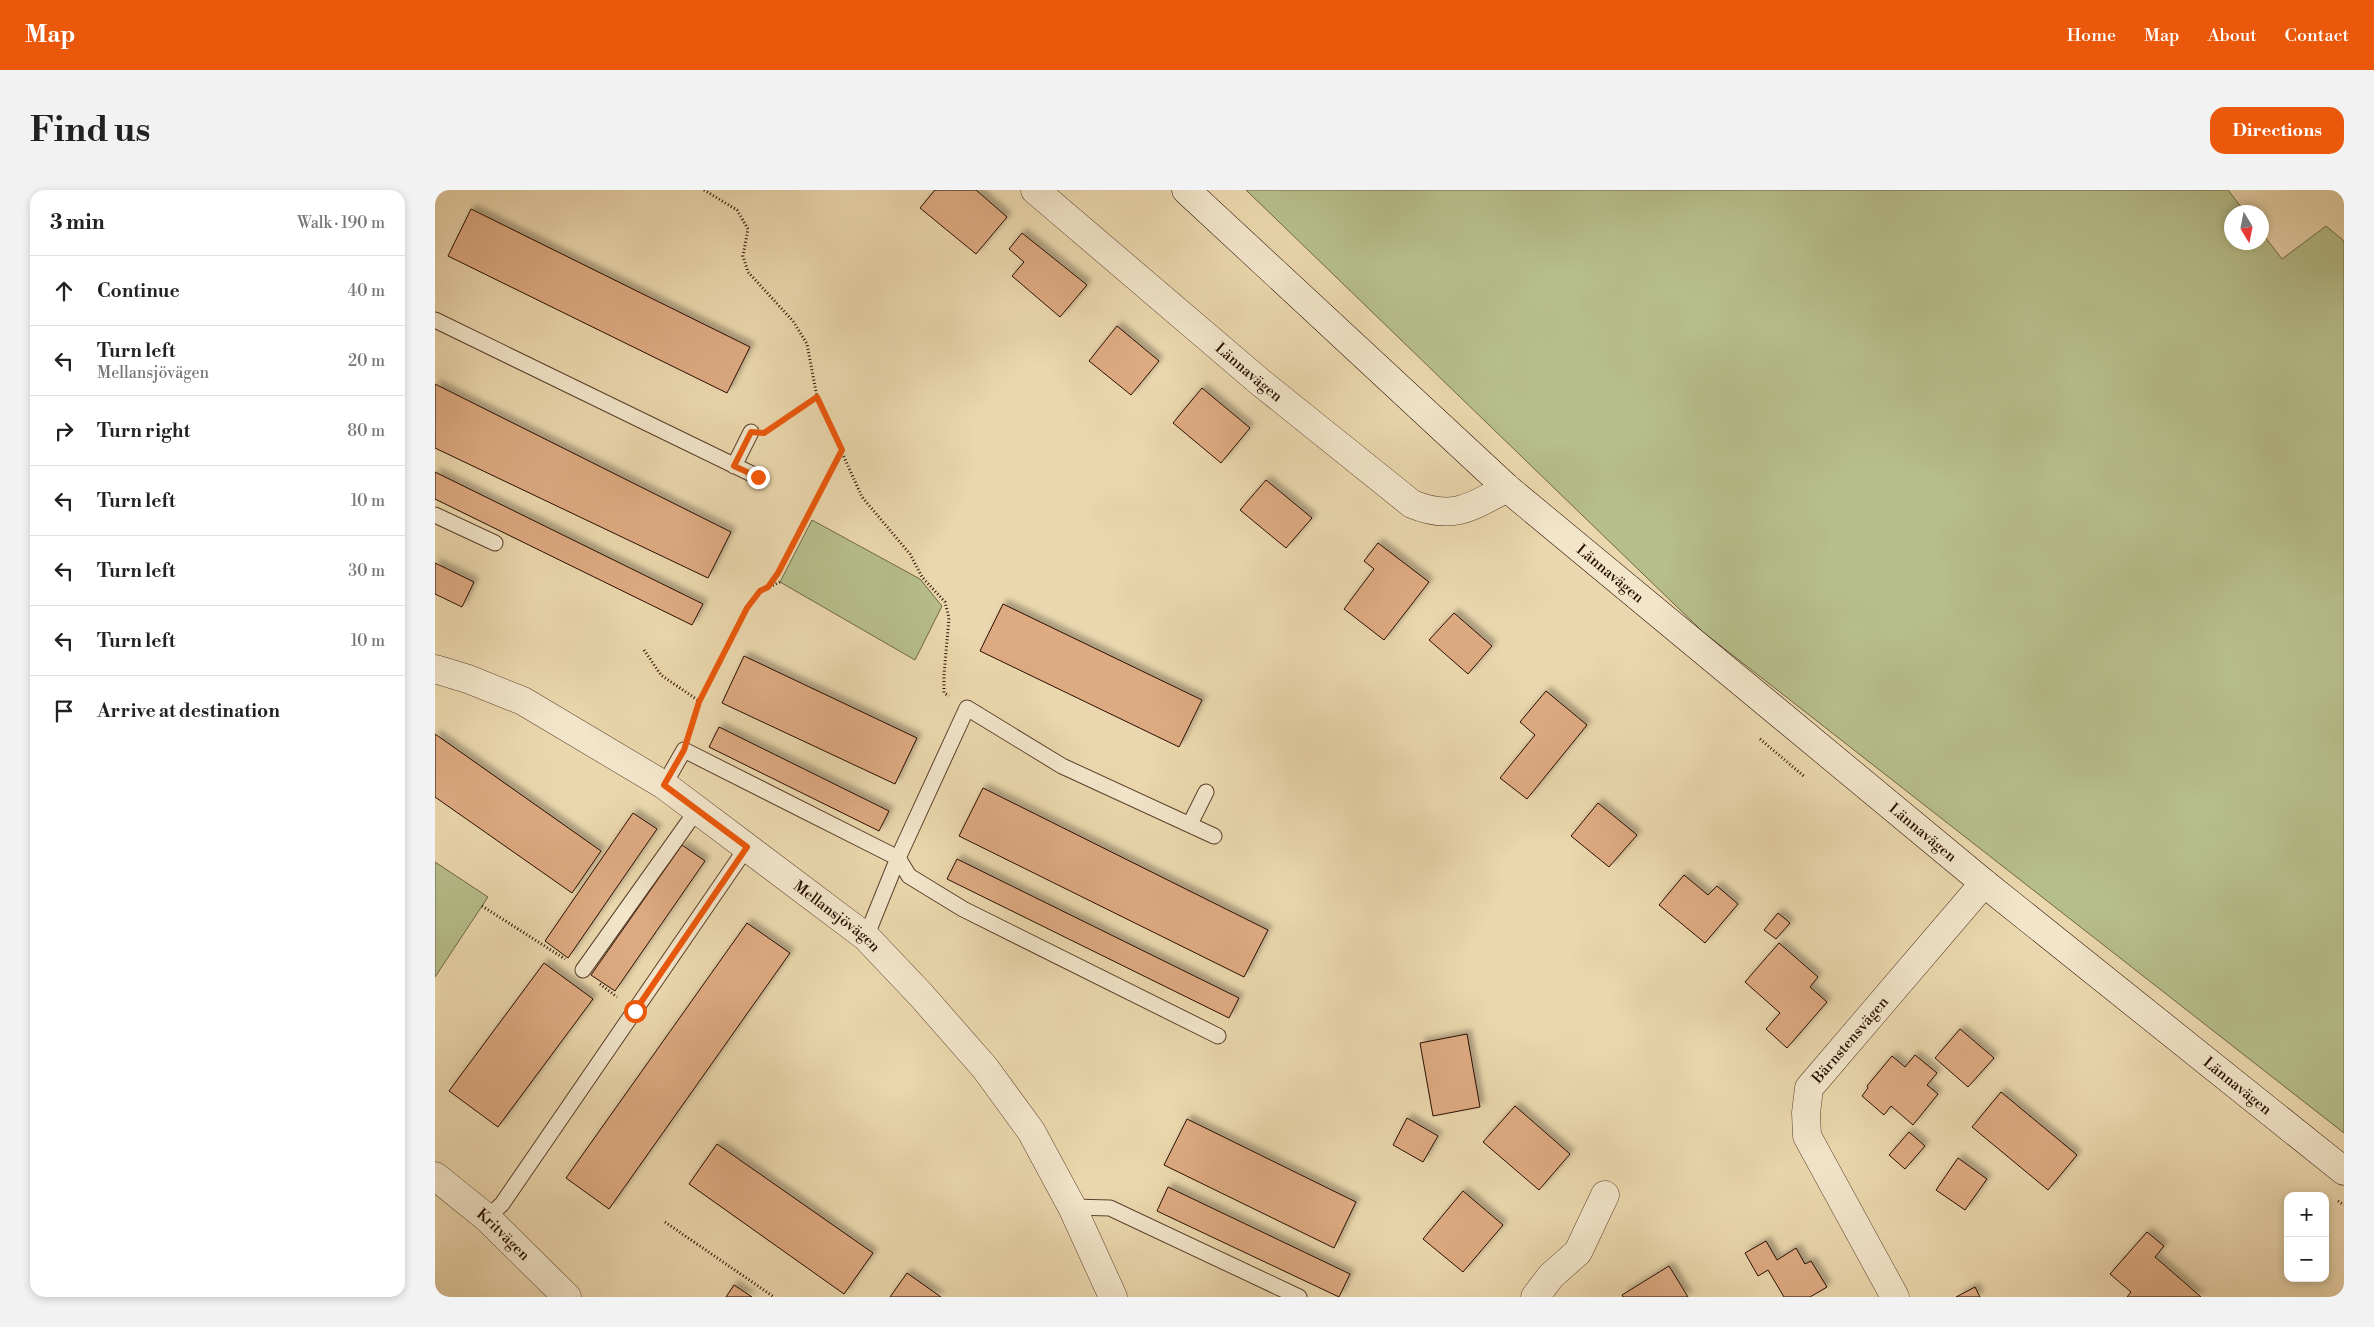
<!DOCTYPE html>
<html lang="en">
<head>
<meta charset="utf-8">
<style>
	body { margin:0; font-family:"Libre Bodoni",serif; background:#f2f2f2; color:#222 }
	.controls { position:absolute; right:15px; bottom:15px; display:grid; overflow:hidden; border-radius:10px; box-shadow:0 2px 8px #0003 }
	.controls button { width:45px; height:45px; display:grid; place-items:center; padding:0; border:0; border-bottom:1px solid #e0e0e0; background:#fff; color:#222; font:25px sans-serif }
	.compass { position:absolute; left:1789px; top:15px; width:45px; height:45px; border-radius:50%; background:#fff; box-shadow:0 2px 8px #0003; rotate:170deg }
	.stop { position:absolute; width:15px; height:15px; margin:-11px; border:4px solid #ea580c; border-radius:50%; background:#fff }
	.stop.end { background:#ea580c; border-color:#fff; box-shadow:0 1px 5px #0008 }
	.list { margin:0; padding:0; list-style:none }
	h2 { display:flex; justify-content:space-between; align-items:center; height:65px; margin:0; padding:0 20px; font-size:21px }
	h2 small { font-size:16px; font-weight:400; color:#767676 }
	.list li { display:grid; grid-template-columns:32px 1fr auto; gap:15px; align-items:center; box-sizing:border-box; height:70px; padding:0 20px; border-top:1px solid #e0e0e0 }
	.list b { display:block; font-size:19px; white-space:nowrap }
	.list p { margin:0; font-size:16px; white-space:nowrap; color:#767676 }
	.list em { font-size:16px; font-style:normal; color:#767676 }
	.icon { flex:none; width:28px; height:28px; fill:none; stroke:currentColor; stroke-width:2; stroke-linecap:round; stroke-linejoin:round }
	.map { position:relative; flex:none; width:1909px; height:1107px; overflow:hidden; border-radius:15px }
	header { display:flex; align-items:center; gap:30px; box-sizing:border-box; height:70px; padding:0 25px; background:#ea580c; color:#fff }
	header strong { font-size:24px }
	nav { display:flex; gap:28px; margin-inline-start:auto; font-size:18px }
	.intro { display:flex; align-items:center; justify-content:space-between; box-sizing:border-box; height:120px; padding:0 30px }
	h1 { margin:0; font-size:35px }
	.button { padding:12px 22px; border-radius:15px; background:#ea580c; color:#fff; font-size:18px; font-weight:700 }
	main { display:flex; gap:30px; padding:0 30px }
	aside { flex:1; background:#fff; border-radius:15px; box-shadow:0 2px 8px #0003 }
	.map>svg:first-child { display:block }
	.green { fill:#b6be8a; stroke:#706645 }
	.building { fill:#deaa82; stroke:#290e00; filter:url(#shadow) }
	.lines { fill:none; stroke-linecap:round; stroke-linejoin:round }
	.service-casing { stroke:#5a402b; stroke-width:17 }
	.minor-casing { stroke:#5a402b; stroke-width:29 }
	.secondary-casing { stroke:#290e00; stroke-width:29 }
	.path { stroke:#290e00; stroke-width:3; stroke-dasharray:1 2.5; stroke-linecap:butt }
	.service { stroke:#f2e5ca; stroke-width:15 }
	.minor { stroke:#f2e5ca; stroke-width:28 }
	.secondary { stroke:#f2e5ca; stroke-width:28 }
	.route { stroke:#ea580c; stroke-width:6 }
	.labels { text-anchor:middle; stroke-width:5; stroke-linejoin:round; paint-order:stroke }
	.street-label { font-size:15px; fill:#290e00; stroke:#f2e5ca }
</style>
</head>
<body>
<header>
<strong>Map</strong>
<nav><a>Home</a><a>Map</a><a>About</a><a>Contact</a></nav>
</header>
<div class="intro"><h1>Find us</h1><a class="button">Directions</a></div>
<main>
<aside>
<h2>3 min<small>Walk · 190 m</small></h2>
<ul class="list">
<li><svg class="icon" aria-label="ahead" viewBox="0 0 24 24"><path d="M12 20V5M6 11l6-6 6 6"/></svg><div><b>Continue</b></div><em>40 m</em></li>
<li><svg class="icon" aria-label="left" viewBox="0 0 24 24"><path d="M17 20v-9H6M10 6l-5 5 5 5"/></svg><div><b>Turn left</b><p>Mellansjövägen</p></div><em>20 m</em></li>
<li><svg class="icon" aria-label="right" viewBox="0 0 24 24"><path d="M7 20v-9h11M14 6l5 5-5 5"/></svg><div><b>Turn right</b></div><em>80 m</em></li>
<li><svg class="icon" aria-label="left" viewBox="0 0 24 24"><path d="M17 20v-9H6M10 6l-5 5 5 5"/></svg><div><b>Turn left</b></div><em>10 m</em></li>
<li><svg class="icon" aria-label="left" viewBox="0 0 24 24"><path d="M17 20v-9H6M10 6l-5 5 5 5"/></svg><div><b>Turn left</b></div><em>30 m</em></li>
<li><svg class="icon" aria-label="left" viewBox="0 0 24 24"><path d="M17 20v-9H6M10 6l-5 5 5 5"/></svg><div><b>Turn left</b></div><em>10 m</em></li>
<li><svg class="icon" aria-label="arrive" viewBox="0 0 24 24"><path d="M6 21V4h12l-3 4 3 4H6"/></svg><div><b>Arrive at destination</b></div></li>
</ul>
</aside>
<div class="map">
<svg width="1909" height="1107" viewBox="0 0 1909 1107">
	<defs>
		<filter id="shadow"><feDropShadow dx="4.5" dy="-4.5" stdDeviation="2.5" flood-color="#0004"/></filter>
	</defs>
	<rect width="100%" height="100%" fill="#ebd7ad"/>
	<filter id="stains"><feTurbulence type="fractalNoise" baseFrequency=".004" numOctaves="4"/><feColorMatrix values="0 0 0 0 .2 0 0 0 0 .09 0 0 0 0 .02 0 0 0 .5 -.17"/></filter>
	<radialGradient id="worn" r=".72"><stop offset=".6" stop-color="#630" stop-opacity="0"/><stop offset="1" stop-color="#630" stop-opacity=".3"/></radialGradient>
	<!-- green -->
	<path class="green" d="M811 0H1793L1810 22H1796V52H1826L1827 43 1847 69 1891 36 1909 51V943L1268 442Z
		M377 330 485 389 507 416 480 470 345 392Z
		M0 672 53 707 0 787Z"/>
	<!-- building -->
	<path class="building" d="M500 0H541L572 27 541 64 485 18Z
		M36 19 315 157 292 203 13 66Z
		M587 43 652 95 625 127 577 86 589 72 574 59Z
		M682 136 724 171 696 205 654 171Z
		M0 194 296 342 273 388 0 258Z
		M767 198 815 238 786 273 738 233Z
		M0 282 268 414 257 435 0 309Z
		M831 290 877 328 851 358 805 320Z
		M943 353 994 392 949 450 909 419 939 379 929 371Z
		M0 373 39 392 27 417 0 404Z
		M568 414 767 510 744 557 545 461Z
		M1019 423 1057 456 1033 484 994 450Z
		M309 466 482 548 460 594 287 513Z
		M1111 501 1152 535 1092 609 1065 588 1100 545 1085 532Z
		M284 537 454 621 444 641 274 557Z
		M0 544 166 661 137 703 0 607Z
		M548 598 833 740 809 787 524 646Z
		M1163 613 1202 645 1174 677 1136 646Z
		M198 623 222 639 133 768 110 751Z
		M247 655 270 671 180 801 156 785Z
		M522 669 804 808 794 828 512 689Z
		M1249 685 1273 705 1282 696 1303 714 1270 753 1224 715Z
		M1343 723 1355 733 1341 749 1329 740Z
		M312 733 355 763 174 1019 131 988Z
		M1344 753 1383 787 1375 797 1392 812 1352 858 1331 839 1345 823 1310 792Z
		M109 773 158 809 63 937 14 901Z
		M1525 839 1559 868 1533 897 1500 868Z
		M1032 844 1045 917 998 926 985 853Z
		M1480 865 1502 883 1492 895 1503 904 1478 935 1456 916 1449 925 1427 906 1433 898 1432 896 1457 866 1470 877Z
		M1566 902 1642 965 1613 1000 1537 937Z
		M1080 916 1135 964 1104 1000 1048 952Z
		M972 928 1003 946 988 972 958 955Z
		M752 929 921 1012 899 1058 729 975Z
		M1474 942 1490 956 1470 979 1454 965Z
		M282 954 438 1063 409 1104 254 994Z
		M1523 968 1552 989 1530 1020 1501 1000Z
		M733 997 915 1084 904 1107 722 1021Z
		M1028 1001 1068 1035 1028 1082 988 1049Z
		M1712 1042 1729 1056 1720 1067 1766 1107H1692L1696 1102 1675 1084Z
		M1331 1051 1342 1070 1361 1058 1370 1074 1376 1071 1392 1097 1375 1107H1349L1333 1080 1323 1086 1310 1063Z
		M1234 1076 1253 1107H1188L1187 1105Z
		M472 1083 506 1107H455Z
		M299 1095 317 1107H291Z
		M1540 1097 1545 1107H1521Z"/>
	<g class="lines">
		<!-- service casing -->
		<g class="service-casing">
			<path id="service" d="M0 130 323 287
				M299 276 316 242
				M0 325 60 353
				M229 595 249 560 463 668 474 686 528 719 783 846
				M755 634 771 602
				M431 747 463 668 532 518 627 576 779 646
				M148 780 262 620
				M637 1017 675 1018 864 1107
				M52 1028 67 1014 312 657"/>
		</g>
		<!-- minor casing -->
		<g class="minor-casing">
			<g id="minor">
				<path id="s1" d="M600 0 825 192 977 314C1018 331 1036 317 1072 298"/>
				<path id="s2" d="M0 479 33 489 88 511 229 595 431 747 486 805 550 878 596 941 637 1017 678 1107"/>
				<path id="s3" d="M0 986 52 1028 132 1107"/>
				<path d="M1100 1107 1116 1086 1143 1062 1170 1005"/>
				<path id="s4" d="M1460 1107 1372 946 1371 923 1374 898 1549 693"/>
			</g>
		</g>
		<!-- secondary casing -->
		<g class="secondary-casing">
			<g id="secondary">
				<path id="s5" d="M751 0 1072 298 1549 693 1909 981"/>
			</g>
		</g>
		<!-- path -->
		<path class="path" d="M269 0 302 20 313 39 308 66 313 82 358 131 372 154 382 207
			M337 237 382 207 427 307 475 364 487 387 510 412 514 428 509 485V503L514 506
			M334 396 343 383 407 260
			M209 460 226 485 264 511
			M256 538 264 511 312 418 325 401 345 392
			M1325 549 1370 587
			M47 716 130 769
			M165 794 182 807
			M1903 1011 1909 1015
			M230 1032 339 1107"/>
		<!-- service -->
		<use href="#service" class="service"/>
		<!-- minor -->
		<use href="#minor" class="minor"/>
		<!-- secondary -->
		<use href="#secondary" class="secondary"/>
	</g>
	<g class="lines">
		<!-- route -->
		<path class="route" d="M200 821 312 657 229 595 249 560 264 512 312 418 325 401 333 397 343 383 407 260 382 207 329 243 316 242 299 276 323 287"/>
	</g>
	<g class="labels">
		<!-- street labels -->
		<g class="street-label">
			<text dy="5" stroke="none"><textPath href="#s1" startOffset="281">Lännavägen</textPath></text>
			<text dy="5" stroke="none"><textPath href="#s5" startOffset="572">Lännavägen</textPath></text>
			<text dy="5" stroke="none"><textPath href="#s5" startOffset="978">Lännavägen</textPath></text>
			<text dy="5" stroke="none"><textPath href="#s2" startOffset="475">Mellansjövägen</textPath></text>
			<text dy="5" stroke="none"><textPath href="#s4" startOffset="295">Bärnstensvägen</textPath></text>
			<text dy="5" stroke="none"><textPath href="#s5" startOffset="1382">Lännavägen</textPath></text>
			<text dy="5" stroke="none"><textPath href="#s3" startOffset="90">Kritvägen</textPath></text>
		</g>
	</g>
	<rect width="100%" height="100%" filter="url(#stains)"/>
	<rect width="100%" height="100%" fill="url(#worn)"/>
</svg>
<div class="controls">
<button>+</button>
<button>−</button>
</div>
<svg class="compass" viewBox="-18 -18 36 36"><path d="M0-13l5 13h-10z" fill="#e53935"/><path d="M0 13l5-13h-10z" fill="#767676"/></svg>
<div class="stop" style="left:200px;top:821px"></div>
<div class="stop end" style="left:323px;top:287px"></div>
</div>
</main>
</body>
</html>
